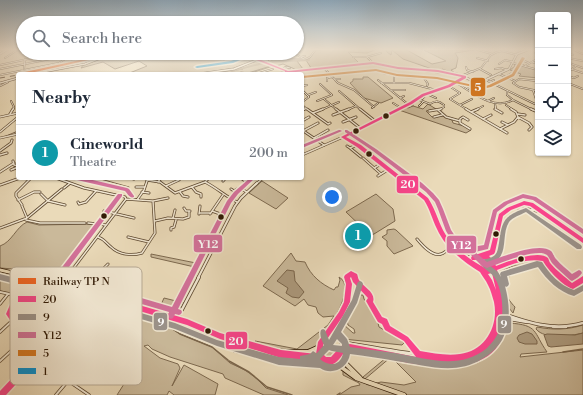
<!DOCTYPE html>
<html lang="en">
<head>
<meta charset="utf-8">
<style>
	body { margin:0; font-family:"Libre Bodoni",serif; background:#f6f6f7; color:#1f2937 }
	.controls { position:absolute; right:12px; top:12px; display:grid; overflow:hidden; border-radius:4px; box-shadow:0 1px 3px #0004 }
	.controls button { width:36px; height:36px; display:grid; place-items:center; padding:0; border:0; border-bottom:1px solid #e0e1e3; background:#fff; color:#1f2937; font:20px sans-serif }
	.you { position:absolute; left:332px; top:197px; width:14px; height:14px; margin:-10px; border:3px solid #fff; border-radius:50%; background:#1a73e8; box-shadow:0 0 0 6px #1a73e833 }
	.badge { display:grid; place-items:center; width:26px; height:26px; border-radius:50%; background:#7c3aed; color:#fff; font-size:13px; font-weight:700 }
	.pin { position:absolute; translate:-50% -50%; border:2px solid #fff; box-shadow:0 1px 4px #0006 }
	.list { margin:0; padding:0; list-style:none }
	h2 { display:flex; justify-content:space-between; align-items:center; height:52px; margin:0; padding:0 16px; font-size:17px }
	h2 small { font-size:13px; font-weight:400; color:#747a83 }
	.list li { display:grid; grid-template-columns:26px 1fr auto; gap:12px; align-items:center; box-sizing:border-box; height:56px; padding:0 16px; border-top:1px solid #e0e1e3 }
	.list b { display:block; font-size:15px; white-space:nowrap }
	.list p { margin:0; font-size:13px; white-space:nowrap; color:#747a83 }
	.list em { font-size:13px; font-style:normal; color:#747a83 }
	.icon { flex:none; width:22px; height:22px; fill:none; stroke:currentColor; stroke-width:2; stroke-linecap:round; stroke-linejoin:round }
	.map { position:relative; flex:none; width:583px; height:395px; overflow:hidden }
	.search { position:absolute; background:#fff; box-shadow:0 1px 3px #0004; left:16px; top:16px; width:288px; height:44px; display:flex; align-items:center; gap:10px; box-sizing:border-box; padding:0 14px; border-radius:22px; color:#747a83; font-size:15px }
	.panel { position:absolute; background:#fff; box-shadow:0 1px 3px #0004; left:16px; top:72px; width:288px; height:108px; border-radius:4px }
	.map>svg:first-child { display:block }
	.green { fill:#cab99a; stroke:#7d694f }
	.water { fill:#ab987b; stroke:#7a654b }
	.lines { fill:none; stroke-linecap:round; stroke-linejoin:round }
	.stream-far1 { stroke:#7a654b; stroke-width:1 }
	.stream { stroke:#7a654b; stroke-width:1.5 }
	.river { stroke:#ab987b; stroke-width:2 }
	.minor-far2-casing { stroke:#5e4931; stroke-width:2 }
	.minor-far1-casing { stroke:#5e4931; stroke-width:3 }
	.minor-casing { stroke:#5e4931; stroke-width:3.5 }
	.tertiary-far2-casing { stroke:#5e4931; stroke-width:2.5 }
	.tertiary-far1-casing { stroke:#5e4931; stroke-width:3.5 }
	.tertiary-casing { stroke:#5e4931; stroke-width:4 }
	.secondary-casing { stroke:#301904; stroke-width:2.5 }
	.primary-far1-casing { stroke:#301904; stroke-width:4.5 }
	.primary-casing { stroke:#301904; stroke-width:5.5 }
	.minor-far2 { stroke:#f1e7d2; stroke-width:1 }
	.minor-far1 { stroke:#f1e7d2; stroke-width:1.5 }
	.minor { stroke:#f1e7d2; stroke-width:2 }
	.tertiary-far2 { stroke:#f1e7d2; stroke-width:1.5 }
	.tertiary-far1 { stroke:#f1e7d2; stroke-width:2 }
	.tertiary { stroke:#f1e7d2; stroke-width:2.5 }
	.secondary { stroke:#f1e7d2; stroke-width:1.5 }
	.primary-far1 { stroke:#eadab9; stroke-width:3 }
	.primary { stroke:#eadab9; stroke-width:4 }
	.rail { stroke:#301904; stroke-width:1; stroke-dasharray:5 5; stroke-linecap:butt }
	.bus-1-casing { stroke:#f1e7d2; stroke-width:3 }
	.bus-2-casing { stroke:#f1e7d2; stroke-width:3 }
	.bus-3-casing { stroke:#f1e7d2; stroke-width:3 }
	.bus-4-casing { stroke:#f1e7d2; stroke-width:3 }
	.bus-5-casing { stroke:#f1e7d2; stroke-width:3 }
	.bus-1 { fill:#fa448c; fill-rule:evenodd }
	.bus-2 { fill:#9b928a; fill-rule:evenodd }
	.bus-3 { fill:#d3719a; fill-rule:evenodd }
	.bus-4 { fill:#d67820; fill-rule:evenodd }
	.bus-5 { fill:#0090d3; fill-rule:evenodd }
	.rail-1-casing { stroke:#f1e7d2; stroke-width:3 }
	.rail-1 { fill:#f26522; fill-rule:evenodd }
	.bus-dot { fill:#301904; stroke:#f1e7d2; stroke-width:1.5 }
	.key { fill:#f1e7d2; stroke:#b7a994; stroke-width:1 }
	.key-label { font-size:11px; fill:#301904 }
	.line-badge { stroke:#f1e7d2; stroke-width:1.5 }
	.badge-label { font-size:11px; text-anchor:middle; font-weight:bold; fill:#fff }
</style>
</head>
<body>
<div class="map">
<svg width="583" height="395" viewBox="0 0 583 395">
	<rect width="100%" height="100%" fill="#eadab9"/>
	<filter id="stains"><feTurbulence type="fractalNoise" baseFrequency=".005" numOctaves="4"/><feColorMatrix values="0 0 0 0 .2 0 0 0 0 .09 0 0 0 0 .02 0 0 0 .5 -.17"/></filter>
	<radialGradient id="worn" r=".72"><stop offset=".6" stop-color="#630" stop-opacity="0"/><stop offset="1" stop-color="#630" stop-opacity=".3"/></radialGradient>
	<!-- green -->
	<path class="green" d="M317 49H377L367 53 348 52 359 63 311 68 306 60 310 58Z
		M385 49H405L432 64 446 61 424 50H474L455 53 458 58 456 68 451 70 456 74 442 69 441 71 427 69H432L403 59 392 50 391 55 387 52Z
		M82 53H112L67 64Z
		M120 53H219L227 65 236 59V56L228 53H240L257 59 273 53 272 54 276 56 271 58 272 61 305 60 297 61 303 69 297 70 283 64 276 66 261 61 270 55 234 68 196 74H127L147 66 139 61 115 69 103 62 81 68 83 65Z
		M257 61 273 66 248 74H231V72L230 74 212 73 243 69 240 67Z
		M519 63 538 71V78L519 76 521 74 510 70 515 66 514 64H519Z
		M363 77H368L393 98 381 103 364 98 350 83 353 81V79H363Z
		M419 100 413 104V106L423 109 428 104 436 109 426 111 432 117 443 116 452 120 453 123 464 126 471 130 466 133 399 110 406 107 408 108 413 106 409 105Z
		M262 181 288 198 276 209 249 193Z
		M376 194 393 209 395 221 374 234 370 235 346 212Z
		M27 222 39 225 96 224 60 271 56 273 51 279 14 269 0 268V246C12 242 16 227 27 222Z
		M394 229 396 230 413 246 394 254 387 246V241L382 237 387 234V230Z
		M291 253 296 261 305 262C311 276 321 284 334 290L336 287H338L340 280 339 277C359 288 324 335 316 347 301 354 272 348 256 343L255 341 297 349 328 325 334 316 323 317 318 313 316 307 308 305 304 299 295 306 263 286Z
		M151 254 201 264 199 268 151 257Z
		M528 260 534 261 536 265 530 262 523 266H513L504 270 510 277 503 271 500 272C497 283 508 300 515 307L513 313C505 305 496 276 496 270Z
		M0 273 28 280 17 295 0 291Z
		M33 281 154 316 162 323 180 334 212 347 230 363 245 370 256 378 266 388 288 395H264L225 378 223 374 170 357 152 349 148 345 144 346 160 358 178 364 180 368 172 386 184 365 218 384 215 395H174L169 391 167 395H117L138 362 133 360 137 348 47 311 21 297 23 291Z
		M360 295H363L364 299 377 319 379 327 402 340 404 343 402 345 343 339 334 336C332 329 349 308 352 297L355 296 343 324 353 333H355L354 329 348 325 347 320 354 300Z
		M164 298 184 303 178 313H169L129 302 130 301 160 307Z
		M509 323C539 325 533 332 547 352L521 354 520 357 583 350V395H339L351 387 360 385 359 383 343 375V370L368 385 381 382 404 385 416 382 391 357 365 379 363 377 387 357C420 362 465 377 492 352 500 345 501 331 509 323Z
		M583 325V333C570 336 545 340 536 329L537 327C553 330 567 330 583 325Z
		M321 351a8 8 0 1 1 16 0a8 8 0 1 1-16 0Z
		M236 343C247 347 284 356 289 363L233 352Z"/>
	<!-- water -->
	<path class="water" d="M287 270 294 271 295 281 304 292 299 298 292 297 286 293 288 288 277 281Z
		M527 332 532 334 537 341V344H525L519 342 517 338 519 335Z
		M583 333V344L551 347 548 346 544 335 547 334 575 335Z"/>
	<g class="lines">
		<!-- stream-far1 -->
		<path class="stream-far1" d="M269 61 268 60 281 53
			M236 74 241 72 248 73 271 66
			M6 136 18 131
			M83 178H90
			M97 178 129 187"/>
		<!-- stream -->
		<path class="stream" d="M40 282 59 288
			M157 318 180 334 212 347 228 360
			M563 352 583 349
			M229 361 249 372 267 387 292 395
			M337 395 340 393"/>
		<!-- river -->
		<path class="river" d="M230 74 232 71 267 62 309 60"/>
		<!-- minor-far2 casing -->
		<g class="minor-far2-casing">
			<path id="minor-far2" d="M475 49 492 54
				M572 49 583 54
				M0 50H6
				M297 50 300 52
				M248 53H258
				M294 53 304 59
				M535 53 538 52
				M568 53 573 55
				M274 54 278 59H306L310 57 316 49
				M285 54 295 53
				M65 55H70L66 58
				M256 56 265 53
				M301 57 305 56
				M353 57H367L381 53
				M367 57 373 63
				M5 58 19 49
				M477 58 488 61
				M568 58 583 61
				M522 60 529 63
				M532 62 538 64
				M513 63 538 70
				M569 63 583 68
				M499 64 505 60 513 62
				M0 65 56 53
				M525 66 537 59
				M466 67 467 70 473 72
				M324 68 338 83 354 90 374 107
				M568 68 583 73
				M0 69 65 56
				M24 69 25 59
				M282 69 286 67 290 68
				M480 69 491 75
				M495 69 501 68 507 70
				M568 72 576 66
				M383 73 394 75V83
				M256 74 273 69
				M330 74 335 73
				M499 74 515 81
				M0 75 59 63 65 59V53
				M461 76 481 68 491 55 497 52 502 51 517 55
				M568 76 574 78 578 76
				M405 77 438 78
				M424 78 428 84 427 86
				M334 79H340
				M502 79 512 73
				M378 80 409 105
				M486 80 537 105
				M327 81V78L332 77
				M538 81 519 79 513 83 519 87 538 91
				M455 82C472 92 493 111 513 100
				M490 82 494 80
				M381 83H409L436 90
				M568 83 583 89
				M0 86 8 82
				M302 86 307 85
				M449 86 460 93 450 99 468 110
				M467 89 473 86
				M302 90 309 97 302 102
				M391 90H405
				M533 90 536 99
				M339 91 361 110
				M507 91V95L513 100 533 110
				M427 94 436 98
				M308 95 316 92
				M477 95 483 92
				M400 98 404 96
				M324 99 337 110
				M417 99 430 104C436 100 439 101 444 105V107L439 110
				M422 99 425 96
				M11 101 14 107 13 110
				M317 101 332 95 320 84
				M488 101 494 98
				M393 103 401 108
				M495 104 496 110
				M302 105 308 110
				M460 105 472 99
				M506 105 513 110
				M419 106 423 102
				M372 108 378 103
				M303 110 306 108
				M321 110 339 102
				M347 110 356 106
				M476 110 483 106"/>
		</g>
		<!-- minor-far1 casing -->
		<g class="minor-far1-casing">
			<path id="minor-far1" d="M307 109 328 124 330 123
				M336 109 360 128
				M360 109 375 121
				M466 109 507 133
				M495 109 502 113
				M531 109 538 112
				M302 110 305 109
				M438 110 446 117 460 121
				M429 111 441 109
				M471 112 478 109
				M313 113 323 109
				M10 114 13 109
				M518 114 525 115
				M333 115 349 109
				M434 117 442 115
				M518 117 529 123 532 127 529 130
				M483 119 491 115
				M468 120 463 117 460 119V123L470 129
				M302 121 309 117
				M343 122 356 117
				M502 122 508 125
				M500 129 514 122 518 117 516 112 511 109
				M302 130 324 145
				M303 131 318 123
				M314 138 328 130
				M347 146 350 148 357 145
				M350 148 361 157
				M0 151 11 143 12 140
				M0 155 7 153
				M363 158 381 174
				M13 161 14 165 18 166
				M374 168 381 164
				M11 170 18 167
				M0 172 14 163
				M378 176 386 171
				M56 178 84 188 125 197 126 199 153 201 168 198
				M131 178 134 179
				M222 178 224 180 223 181
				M241 178 245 181 246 179
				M147 180 160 182 175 193 205 182C217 188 225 196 237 202
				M158 182 161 178
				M205 182 209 178
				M0 185 20 178 29 179
				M166 186 179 180
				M136 187H145
				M192 187 196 192 201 194V197
				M64 188 69 184
				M231 189 234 191 239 188 247 192
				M142 192 149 193
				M180 192 183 196 188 197
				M41 194 48 201 65 205
				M18 200 34 192H40
				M137 200 144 190 148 178
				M78 202 79 204 86 202 96 191
				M22 205 16 196V193L31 178
				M22 206 27 218
				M184 208 186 211H190
				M104 211 134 218
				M212 211 223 215
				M200 213H211
				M199 214 200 206
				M210 214 223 195
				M173 218 175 210
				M26 220 40 223H85
				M155 221 168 218 183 219 189 217V211
				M88 223 106 225
				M0 228 27 218 62 189
				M171 230V228L174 227 176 220
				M98 237C104 239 106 243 111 247 119 255 132 256 142 253L155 233 153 201
				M128 237 149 242
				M417 239C422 245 432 257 441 254 445 253 449 248 452 246
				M95 273 97 275 108 264
				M66 278 126 199
				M95 278 97 275"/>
		</g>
		<!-- minor casing -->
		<g class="minor-casing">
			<path id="minor" d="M61 285 67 277
				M86 291 96 277
				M0 292 19 296
				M0 304 8 294
				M0 332 14 319
				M74 337 115 362
				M36 359 89 395
				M0 361 35 329
				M1 395 52 341 50 337 12 318 9 314 15 300 32 279
				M56 395 94 350"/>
		</g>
		<!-- tertiary-far2 casing -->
		<g class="tertiary-far2-casing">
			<path id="tertiary-far2" d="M0 54 8 49
				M258 60 287 71
				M198 74 234 69 274 53
				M279 74 287 71 376 63 398 68 457 74 471 80 483 81 509 69 517 54 530 49
				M0 117 18 113
				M0 132 18 117
				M343 137 359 146 408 184
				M0 138 18 134
				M302 155 343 137 411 103 423 95 449 86 465 77
				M256 184 263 178"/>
		</g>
		<!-- tertiary-far1 casing -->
		<g class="tertiary-far1-casing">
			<path id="tertiary-far1" d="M406 183 429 203 440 229 449 243 470 261 483 270 487 272 494 269C491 259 485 252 474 258
				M515 207 538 211
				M465 256 474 258
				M491 259 501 215C510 208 520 202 531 204L583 241
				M494 269 497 278
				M484 272 489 278
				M198 278 235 206 241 198 257 183"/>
		</g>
		<!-- tertiary casing -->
		<g class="tertiary-casing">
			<path id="tertiary" d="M498 312C526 322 553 332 583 323
				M504 318 527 322
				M177 319 199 277
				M553 327H566
				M334 341C365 345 450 365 476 352 486 347 492 338 495 327 500 310 498 292 488 277
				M339 351 343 348 350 347C383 353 423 366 456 363 506 359 510 316 497 277
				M412 353 424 359"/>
		</g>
		<!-- secondary casing -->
		<g class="secondary-casing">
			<path id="secondary" d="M32 74 85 64 113 53
				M0 83 18 78"/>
		</g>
		<!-- primary-far1 casing -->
		<g class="primary-far1-casing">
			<path id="primary-far1" d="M0 270 35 278"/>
		</g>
		<!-- primary casing -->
		<g class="primary-casing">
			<path id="primary" d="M32 277 177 319 220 336 281 354 322 358
				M318 351a11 11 0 1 1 22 0a11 11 0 1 1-22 0Z
				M276 352H308L319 347
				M339 354 346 364 360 378
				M333 361 356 378 404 395"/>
		</g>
		<!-- minor-far2 -->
		<use href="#minor-far2" class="minor-far2"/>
		<!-- minor-far1 -->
		<use href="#minor-far1" class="minor-far1"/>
		<!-- minor -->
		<use href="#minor" class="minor"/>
		<!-- tertiary-far2 -->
		<use href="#tertiary-far2" class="tertiary-far2"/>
		<!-- tertiary-far1 -->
		<use href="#tertiary-far1" class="tertiary-far1"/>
		<!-- tertiary -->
		<use href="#tertiary" class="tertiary"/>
		<!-- secondary -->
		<use href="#secondary" class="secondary"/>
		<!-- primary-far1 -->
		<use href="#primary-far1" class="primary-far1"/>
		<!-- primary -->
		<use href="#primary" class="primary"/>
		<!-- rail -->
		<path class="rail" d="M21 74 118 53
			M0 78 18 75"/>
		<!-- bus-1 casing -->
		<g class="bus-1-casing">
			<path id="bus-1" d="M271 53H276L261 60 288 71 373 62 398 67 438 70 466 76V78L450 87 424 96 412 104 346 137 361 145 428 198C434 207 437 217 441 226 449 245 469 260 487 269L491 268C485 254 482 261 472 260L471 258 472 256 490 250 499 214 507 208 522 202 524 201 533 203 583 238V243L530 206 524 205 511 210 503 216 495 252 494 254 489 256 493 260 496 266C506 262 539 249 548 258 549 260 549 262 551 264 556 270 565 277 572 283L583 276V283L573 289C563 286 548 270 543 261 527 258 512 264 497 270 502 285 506 300 506 316 505 395 396 360 350 350L345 351C338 361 333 370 320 361L281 358 220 339 187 325 34 280 17 302 13 313 14 316 52 335 55 341 54 343 6 395H0V391L48 340 10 320 6 314 13 298 31 275 33 274 187 319 220 333 281 350 316 354 318 342 339 312 344 302 346 284 344 277 345 275 351 271 357 274C358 276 358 279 359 280 364 288 376 292 373 302L382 317 387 319 390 326 408 337 420 351C433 353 446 356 460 354 485 351 499 326 494 302 492 296 491 290 488 285 486 280 482 276 480 272 463 262 445 247 437 229 432 219 430 209 424 200L357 147 341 137 410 102 422 94 448 85 462 77 438 72 398 69 373 64 286 73H285V71L256 60ZM492 273 496 290 492 280 488 274ZM351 277 353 282 368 298 366 301 378 322 382 324 385 330 404 341 416 357 350 344 341 346 331 357H326L323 354V345L343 316 350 302 352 284 350 278Z"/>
		</g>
		<!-- bus-2 casing -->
		<g class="bus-2-casing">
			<path id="bus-2" d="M526 208 581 245 582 247 581 249H577L526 212C520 215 513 217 509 222 500 236 511 259 488 264L498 272 501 277 500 274 501 272 537 261 542 262C549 273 560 286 574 290L583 285V291L574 296C559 292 547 280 538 267L507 276 509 284 508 286 506 287 505 286C510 305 511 322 502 340 497 348 490 355 482 359 455 376 425 365 396 361 381 358 365 356 350 354 348 368 332 376 320 368L279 365 217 346 175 329 66 297 0 280V274L66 291 175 323 217 340 279 357 300 359V356L310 354 313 351 316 353H317L324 345C322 341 319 335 321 330L323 329 325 330 329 340 352 300 357 284 358 282 360 281 362 282 363 284 357 303 341 332 347 339 350 347C365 349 380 351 395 353 426 358 459 371 487 348 493 342 498 335 500 328 504 313 503 294 496 280 492 272 483 269 479 262L480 260C485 259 491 259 495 255 498 252 498 247 499 243 502 220 504 216 526 208ZM337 339 342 344V346L333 345ZM329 350 332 351 343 353C341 366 329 367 320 359Z"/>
		</g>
		<!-- bus-3 casing -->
		<g class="bus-3-casing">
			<path id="bus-3" d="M339 130H340L342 131 302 148V145Z
				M345 130H347L376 149 422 183 433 193 439 200 443 209 451 230 455 236 462 242 472 247 484 245 493 210 504 202 523 194 536 197 583 229V234L533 200 523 198 508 204 497 212 488 249 475 252 487 262C500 258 539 241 551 251 553 253 554 257 556 259 561 265 567 269 572 274L579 270 581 271 582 273C580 276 576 279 572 281L570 280C564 274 557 269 552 263 550 260 549 257 547 255 538 247 498 264 487 268L482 266 466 250 458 246 451 239 446 231 438 209 435 202 426 192 373 151 345 132Z
				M75 178H84L127 188 129 189 134 196V197C130 199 128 194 125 191L77 180Z
				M250 178H255L238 194 231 203 178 309 181 310 182 312 181 314 179 315 175 314 173 318 171 319 169 318 168 316 169 312 63 281 61 280 60 279 57 283 55 284 53 283 52 281 53 279 118 194H122V196L63 275 172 307 227 201 234 192Z"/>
		</g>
		<!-- bus-4 casing -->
		<g class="bus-4-casing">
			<path id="bus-4" d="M522 57 525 58 514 76 491 87 482 89 437 79 397 76 376 71 302 78V76L376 69 397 74 437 77 482 87 489 85 512 74Z"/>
		</g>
		<!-- bus-5 casing -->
		<g class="bus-5-casing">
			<path id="bus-5" d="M252 53H257L233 63 197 68 195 67 197 66 231 61Z"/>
		</g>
		<!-- bus-1 -->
		<use href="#bus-1" class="bus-1"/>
		<!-- bus-2 -->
		<use href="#bus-2" class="bus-2"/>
		<!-- bus-3 -->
		<use href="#bus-3" class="bus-3"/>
		<!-- bus-4 -->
		<use href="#bus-4" class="bus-4"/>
		<!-- bus-5 -->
		<use href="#bus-5" class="bus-5"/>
		<!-- rail-1 casing -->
		<g class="rail-1-casing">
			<path id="rail-1" d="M113 53H120L26 74H18L20 73Z"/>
		</g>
		<!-- rail-1 -->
		<use href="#rail-1" class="rail-1"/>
	</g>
	<!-- sky -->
	<linearGradient id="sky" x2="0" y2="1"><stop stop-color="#8fa9bc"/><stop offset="0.47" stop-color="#f6eee0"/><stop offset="1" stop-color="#f6eee0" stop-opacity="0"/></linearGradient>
	<rect width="583" height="105" fill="url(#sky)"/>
	<!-- markers -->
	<g class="bus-dot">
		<circle cx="386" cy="116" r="3.5"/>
		<circle cx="356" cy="131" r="3.5"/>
		<circle cx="369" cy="154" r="3.5"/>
		<circle cx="104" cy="216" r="3.5"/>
		<circle cx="221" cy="217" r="3.5"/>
		<circle cx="496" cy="234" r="3.5"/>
		<circle cx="521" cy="259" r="3.5"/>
		<circle cx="208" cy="331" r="3.5"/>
	</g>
	<!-- legend -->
	<rect x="10" y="267" width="132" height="118" rx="6" class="key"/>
	<rect x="18" y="278" width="18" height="6" fill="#f26522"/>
	<rect x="18" y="296" width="18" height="6" fill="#fa448c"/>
	<rect x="18" y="314" width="18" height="6" fill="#9b928a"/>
	<rect x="18" y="332" width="18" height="6" fill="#d3719a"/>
	<rect x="18" y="350" width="18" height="6" fill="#d67820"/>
	<rect x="18" y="368" width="18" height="6" fill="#0090d3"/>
	<g class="key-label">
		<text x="43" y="285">Railway TP N</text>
		<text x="43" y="303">20</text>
		<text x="43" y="321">9</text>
		<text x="43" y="339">Y12</text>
		<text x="43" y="357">5</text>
		<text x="43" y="375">1</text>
	</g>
	<g class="line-badge">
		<rect x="470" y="77" width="16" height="20" rx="4" fill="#d67820"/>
		<rect x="396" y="175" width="23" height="19" rx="4" fill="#fa448c"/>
		<rect x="193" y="234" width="30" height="19" rx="4" fill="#d3719a"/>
		<rect x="446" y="235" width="31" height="19" rx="4" fill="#d3719a"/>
		<rect x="153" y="312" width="15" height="19" rx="4" fill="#9b928a"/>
		<rect x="497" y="315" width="15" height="19" rx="4" fill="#9b928a"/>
		<rect x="225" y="331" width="23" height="19" rx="4" fill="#fa448c"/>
	</g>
	<g class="badge-label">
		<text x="478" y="91">5</text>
		<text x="408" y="188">20</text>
		<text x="208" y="248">Y12</text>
		<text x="461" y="249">Y12</text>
		<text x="161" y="326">9</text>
		<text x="504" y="328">9</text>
		<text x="236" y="345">20</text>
	</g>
	<rect width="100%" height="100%" filter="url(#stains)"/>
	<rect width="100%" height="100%" fill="url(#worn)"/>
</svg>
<div class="controls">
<button>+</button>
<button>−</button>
<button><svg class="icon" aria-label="locate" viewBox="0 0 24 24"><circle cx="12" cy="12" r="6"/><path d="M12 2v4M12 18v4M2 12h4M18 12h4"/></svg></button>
<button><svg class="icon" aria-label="layers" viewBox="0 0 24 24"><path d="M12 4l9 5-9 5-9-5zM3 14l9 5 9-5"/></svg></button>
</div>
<div class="you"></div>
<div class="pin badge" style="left:358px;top:236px;background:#0f9aa8">1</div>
<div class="search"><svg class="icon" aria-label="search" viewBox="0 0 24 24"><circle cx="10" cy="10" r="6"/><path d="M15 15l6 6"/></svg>Search here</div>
<section class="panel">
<h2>Nearby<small></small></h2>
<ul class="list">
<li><span class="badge" style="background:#0f9aa8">1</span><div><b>Cineworld</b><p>Theatre</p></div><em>200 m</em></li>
</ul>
</section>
</div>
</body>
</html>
